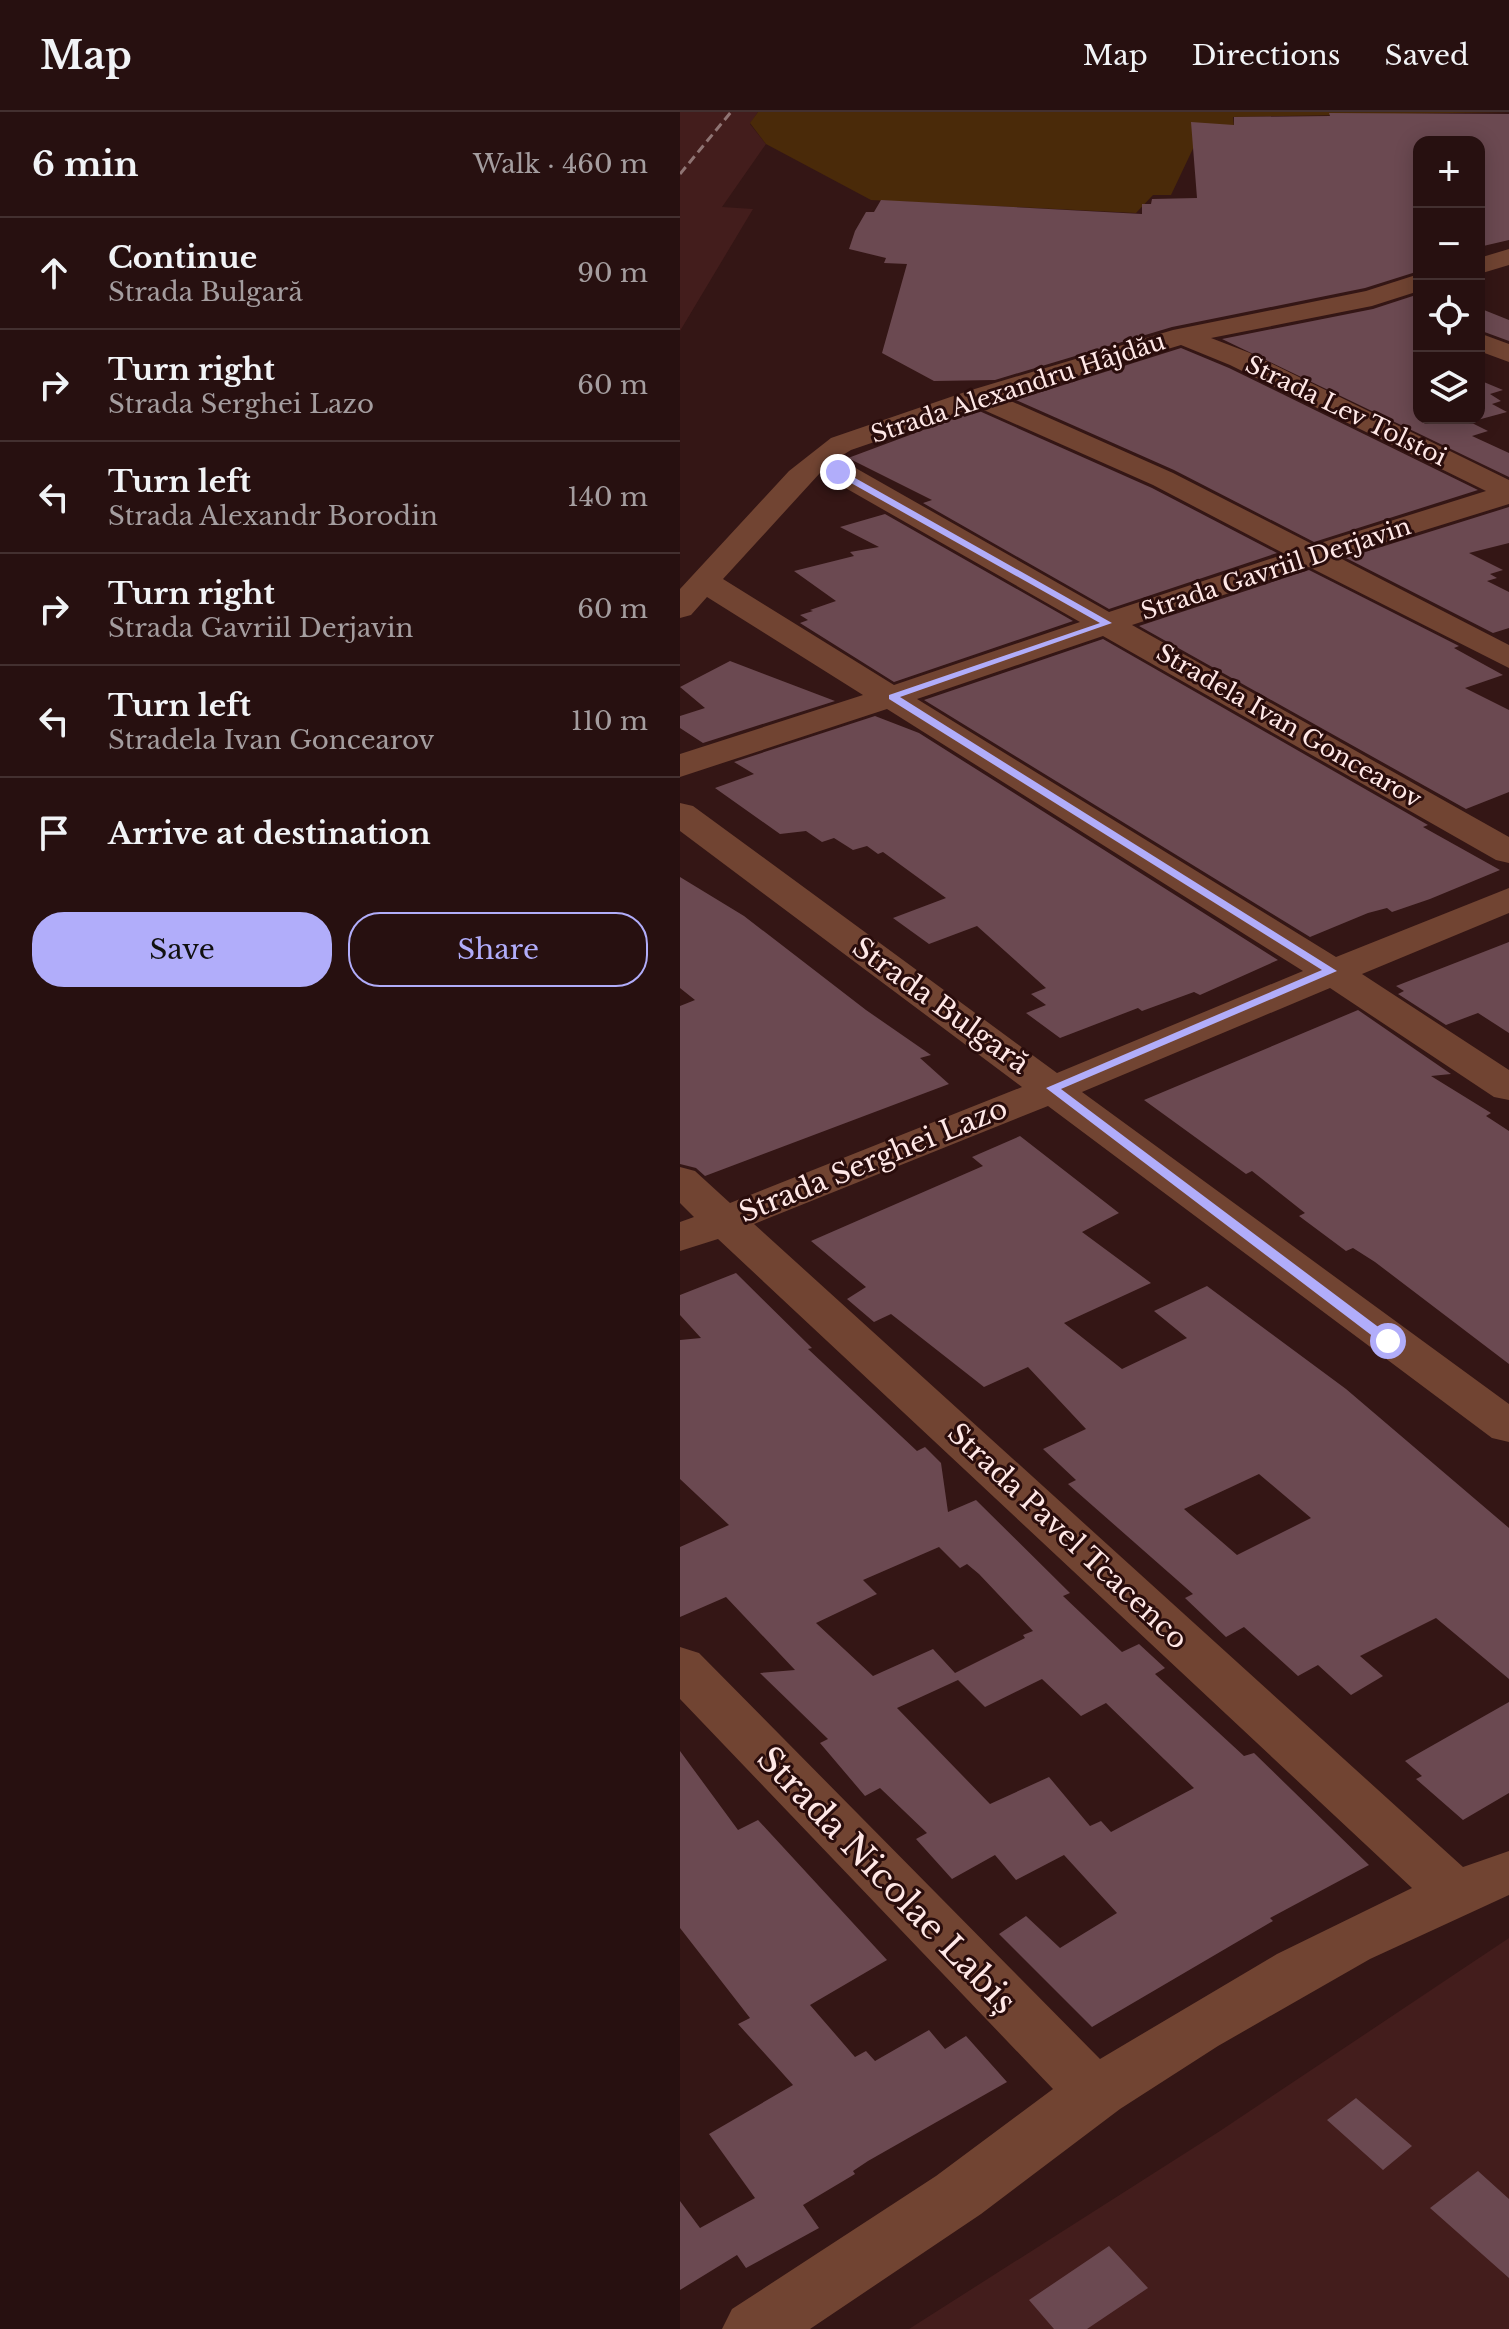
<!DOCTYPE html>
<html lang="en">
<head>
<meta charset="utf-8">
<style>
	body { margin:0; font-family:"Libre Baskerville",serif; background:#331e1e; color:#f1f3f6 }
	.controls { position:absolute; right:24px; top:24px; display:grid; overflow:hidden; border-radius:16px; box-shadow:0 4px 20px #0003 }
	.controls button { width:72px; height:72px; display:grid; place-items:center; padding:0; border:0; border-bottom:2px solid #433030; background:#271010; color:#f1f3f6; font:40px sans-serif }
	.stop { position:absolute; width:24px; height:24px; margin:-18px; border:6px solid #b1adfa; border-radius:50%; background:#fff }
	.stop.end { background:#b1adfa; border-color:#fff; box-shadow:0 2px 8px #0008 }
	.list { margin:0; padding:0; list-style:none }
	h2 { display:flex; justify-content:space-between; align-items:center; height:104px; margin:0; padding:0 32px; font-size:34px }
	h2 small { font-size:26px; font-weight:400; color:#a49d9f }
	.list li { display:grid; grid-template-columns:52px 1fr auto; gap:24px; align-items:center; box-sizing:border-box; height:112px; padding:0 32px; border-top:2px solid #433030 }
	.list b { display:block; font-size:30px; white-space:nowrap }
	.list p { margin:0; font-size:26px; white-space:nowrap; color:#a49d9f }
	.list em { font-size:26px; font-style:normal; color:#a49d9f }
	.actions { display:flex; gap:16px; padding:24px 32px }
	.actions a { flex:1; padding:18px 0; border:2px solid #b1adfa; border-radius:32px; text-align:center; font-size:28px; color:#b1adfa }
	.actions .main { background:#b1adfa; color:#111 }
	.icon { flex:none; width:44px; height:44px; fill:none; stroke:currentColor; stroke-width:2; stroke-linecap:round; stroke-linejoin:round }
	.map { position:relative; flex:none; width:829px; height:2217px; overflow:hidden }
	header { display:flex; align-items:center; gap:48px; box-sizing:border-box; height:112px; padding:0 40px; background:#271010; border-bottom:2px solid #433030 }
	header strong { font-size:38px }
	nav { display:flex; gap:44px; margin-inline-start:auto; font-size:28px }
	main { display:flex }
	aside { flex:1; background:#271010 }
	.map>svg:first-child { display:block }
	.built { fill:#431d1c }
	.green { fill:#4a2a09 }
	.building { fill:#6b4951; fill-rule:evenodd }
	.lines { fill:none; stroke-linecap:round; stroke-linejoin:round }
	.minor { fill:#714432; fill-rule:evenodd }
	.rail { stroke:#8f7473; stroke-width:3; stroke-dasharray:9 5; stroke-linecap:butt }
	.route { fill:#b1adfa }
	.labels { text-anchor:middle; stroke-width:6; stroke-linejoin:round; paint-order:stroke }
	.far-street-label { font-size:24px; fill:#fee7e6; stroke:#2a0d0c }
	.street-label { font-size:28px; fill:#fee7e6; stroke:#2a0d0c }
	.near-street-label { font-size:34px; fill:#fee7e6; stroke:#2a0d0c }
</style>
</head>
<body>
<header>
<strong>Map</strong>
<nav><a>Map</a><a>Directions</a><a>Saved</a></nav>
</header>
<main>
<aside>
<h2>6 min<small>Walk · 460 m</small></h2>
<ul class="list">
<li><svg class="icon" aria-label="ahead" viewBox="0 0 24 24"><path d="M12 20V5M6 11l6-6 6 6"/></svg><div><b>Continue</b><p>Strada Bulgară</p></div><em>90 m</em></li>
<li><svg class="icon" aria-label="right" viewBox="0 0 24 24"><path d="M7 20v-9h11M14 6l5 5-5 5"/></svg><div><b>Turn right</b><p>Strada Serghei Lazo</p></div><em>60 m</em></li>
<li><svg class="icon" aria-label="left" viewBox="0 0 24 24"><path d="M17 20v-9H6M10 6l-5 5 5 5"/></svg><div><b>Turn left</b><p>Strada Alexandr Borodin</p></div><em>140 m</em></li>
<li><svg class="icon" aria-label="right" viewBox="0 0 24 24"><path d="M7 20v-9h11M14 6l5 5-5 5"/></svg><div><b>Turn right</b><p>Strada Gavriil Derjavin</p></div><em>60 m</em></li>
<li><svg class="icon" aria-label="left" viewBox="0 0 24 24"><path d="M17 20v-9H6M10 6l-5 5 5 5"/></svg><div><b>Turn left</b><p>Stradela Ivan Goncearov</p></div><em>110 m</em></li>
<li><svg class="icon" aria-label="arrive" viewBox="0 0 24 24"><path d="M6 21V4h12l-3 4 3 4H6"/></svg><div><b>Arrive at destination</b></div></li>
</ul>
<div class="actions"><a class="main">Save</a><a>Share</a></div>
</aside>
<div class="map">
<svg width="829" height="2217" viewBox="0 0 829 2217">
	<rect width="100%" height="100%" fill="#341615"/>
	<!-- built -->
	<path class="built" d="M0 0H78L70 12 86 32 42 95 73 97 0 219Z
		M829 1826V2217H229L540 2019Z"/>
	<!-- green -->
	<path class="green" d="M78 0H829L553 5 555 26H518L491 83H473L456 101 191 88 86 32 70 11Z"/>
	<!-- building -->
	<path class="building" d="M649 1 829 2V128L799 135V30H739V159L685 176 492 215 315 268 254 269 202 241 227 152 204 151 206 146 169 137 175 119 186 100H194L201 88 462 102V92H471L472 87 517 86 511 10 554 13V5L650 4Z
		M739 182V306H799V268L823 278 810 282 821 289 812 292 827 300 790 310 808 319 792 324 829 341V365L542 227 693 197Z
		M799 196 829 208V229L799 218Z
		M501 236 549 256 798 378 634 430 494 358 336 288Z
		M297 298 472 376 597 441 429 497 243 391 252 388 168 346Z
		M829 395V431L789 441 823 458 810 462 817 466 807 469 829 480V516L813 521 666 446Z
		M205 402 393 509 214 570 120 511 128 508 120 503 133 499 130 498 156 489 114 459 174 444 170 440 199 435 160 415Z
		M629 458 779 534 774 536 823 563 785 576 829 598V680L786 697 459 514Z
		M423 527 748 713 743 715 820 758 750 787 712 800 707 796 688 801 630 825 244 588Z
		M50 549 155 589 23 631 0 616V604L25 596 0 575Z
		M195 604 239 621 598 848 520 883 514 880 462 899 458 896 380 926 346 901 366 893 351 882 366 876 297 814 249 832 213 806 266 786 203 740 198 742 187 734 173 738 154 726 142 730 126 719 100 722 35 676 74 662 54 650Z
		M0 765 64 804 186 898 251 943 240 946 269 972 25 1064 16 1056 0 1052V894L15 888 0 876Z
		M829 830V921L798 901 766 913 718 882 724 879 716 874Z
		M678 898 771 962 751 964 811 1001 806 1004 829 1019V1252L695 1150 673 1136 666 1139 619 1104 625 1101 572 1059 566 1062 464 988Z
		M340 1024 439 1101 402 1120 471 1171 384 1211 442 1257 507 1226 474 1199 527 1174 666 1277 829 1416V1567L756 1506 680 1544 703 1564 671 1583 638 1553 618 1564 564 1515 546 1525 505 1486 513 1482 388 1372 396 1368 363 1337 406 1317 348 1255 304 1275 211 1202 194 1210 167 1187 186 1175 131 1129 303 1054 292 1045ZM579 1362 631 1406 557 1443 504 1397Z
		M56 1161 132 1236 128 1237 237 1339 245 1335 261 1351 268 1400 296 1388 390 1481 383 1484 442 1540 459 1532 485 1556 475 1562 564 1644 574 1641 689 1753 590 1806 593 1809 412 1915 319 1822 346 1804 380 1836 437 1801 384 1743 336 1768 315 1743 272 1767 236 1727 247 1721 200 1676 185 1684 140 1631 148 1627 80 1561 115 1558 46 1485 0 1505V1435L49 1413 0 1367V1228L21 1226 0 1203V1183ZM259 1435 280 1456 287 1452 299 1462 353 1519 343 1523 345 1526 275 1561 253 1537 193 1564 136 1511 197 1482 183 1468ZM362 1567 401 1604 426 1591 514 1676 431 1720 421 1709 410 1714 369 1665 310 1692 217 1596 278 1568 305 1595Z
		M829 1590V1681L783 1708 736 1667 742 1664 725 1649Z
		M0 1639 58 1718 78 1708 207 1848 130 1893 175 1945 186 1939 195 1949 249 1918 265 1937 286 1924 327 1970 188 2049 173 2059 175 2062 123 2093 139 2116 66 2156 57 2143 0 2178V2089L20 2116 75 2086 29 2022 113 1973 58 1912 70 1906 0 1816Z
		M676 1986 732 2034 703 2058 647 2008Z
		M798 2059 829 2087V2166L750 2096Z
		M429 2134 468 2176 407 2217H374L349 2188Z"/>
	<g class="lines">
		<!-- minor -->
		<path class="minor" d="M829 137V153L799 162V146Z
			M739 162V179L692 194 531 226 570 241 829 368V392L658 445 829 533V556L629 455 452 513 829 725V751L816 748 423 524 237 587 656 845 829 776V801L682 862 829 958V988L814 985 650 876 402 980 829 1292V1330L812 1326 368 994 74 1112 783 1755 829 1739V1783L690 1847 538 1934 440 1997 301 2102 130 2217H42L52 2197 256 2064 373 1977 0 1587V1535L19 1541 420 1947 597 1842 732 1776 38 1127 0 1139V1110L14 1105 0 1091V1055L15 1059 50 1091 342 975 0 719V691L13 694 377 961 623 859 207 597 0 665V642L183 583 27 485 11 503 0 506V477L109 359 151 326 288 279 493 218 686 179ZM501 233 550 253 806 379 634 433 493 361 324 286ZM297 295 473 373 605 442 429 500 158 346 171 338ZM140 361 148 366 400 510 214 573 43 467Z
			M799 221 829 232V250L799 239Z"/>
		<!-- rail -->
		<path class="rail" d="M0 62 51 0"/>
	</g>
	<!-- route -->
	<path class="route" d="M155 358H161L432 511 220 585 657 859 381 977 713 1226V1232H703L366 976 642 858 209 587V583L420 511 155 362Z"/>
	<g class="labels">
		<!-- far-street labels -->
		<g class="far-street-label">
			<text transform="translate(338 276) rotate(-18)" y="8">Strada Alexandru Hâjdău</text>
			<text transform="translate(666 299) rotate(26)" y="8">Strada Lev Tolstoi</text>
			<text transform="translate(596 457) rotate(-18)" y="8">Strada Gavriil Derjavin</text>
			<text transform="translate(609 614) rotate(30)" y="8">Stradela Ivan Goncearov</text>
		</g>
		<!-- street labels -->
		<g class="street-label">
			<text transform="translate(261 893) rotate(36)" y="10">Strada Bulgară</text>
			<text transform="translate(193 1048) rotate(-22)" y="10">Strada Serghei Lazo</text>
			<text transform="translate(388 1424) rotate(43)" y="10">Strada Pavel Tcacenco</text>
		</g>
		<!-- near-street labels -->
		<g class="near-street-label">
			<text transform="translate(207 1768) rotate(46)" y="12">Strada Nicolae Labiș</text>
		</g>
	</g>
</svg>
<div class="controls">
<button>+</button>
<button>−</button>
<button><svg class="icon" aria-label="locate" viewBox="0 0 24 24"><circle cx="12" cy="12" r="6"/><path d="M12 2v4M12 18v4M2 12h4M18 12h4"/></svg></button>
<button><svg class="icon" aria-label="layers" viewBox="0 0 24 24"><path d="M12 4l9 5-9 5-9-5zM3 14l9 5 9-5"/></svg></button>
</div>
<div class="stop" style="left:708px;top:1229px"></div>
<div class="stop end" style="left:158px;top:360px"></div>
</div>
</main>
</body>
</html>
